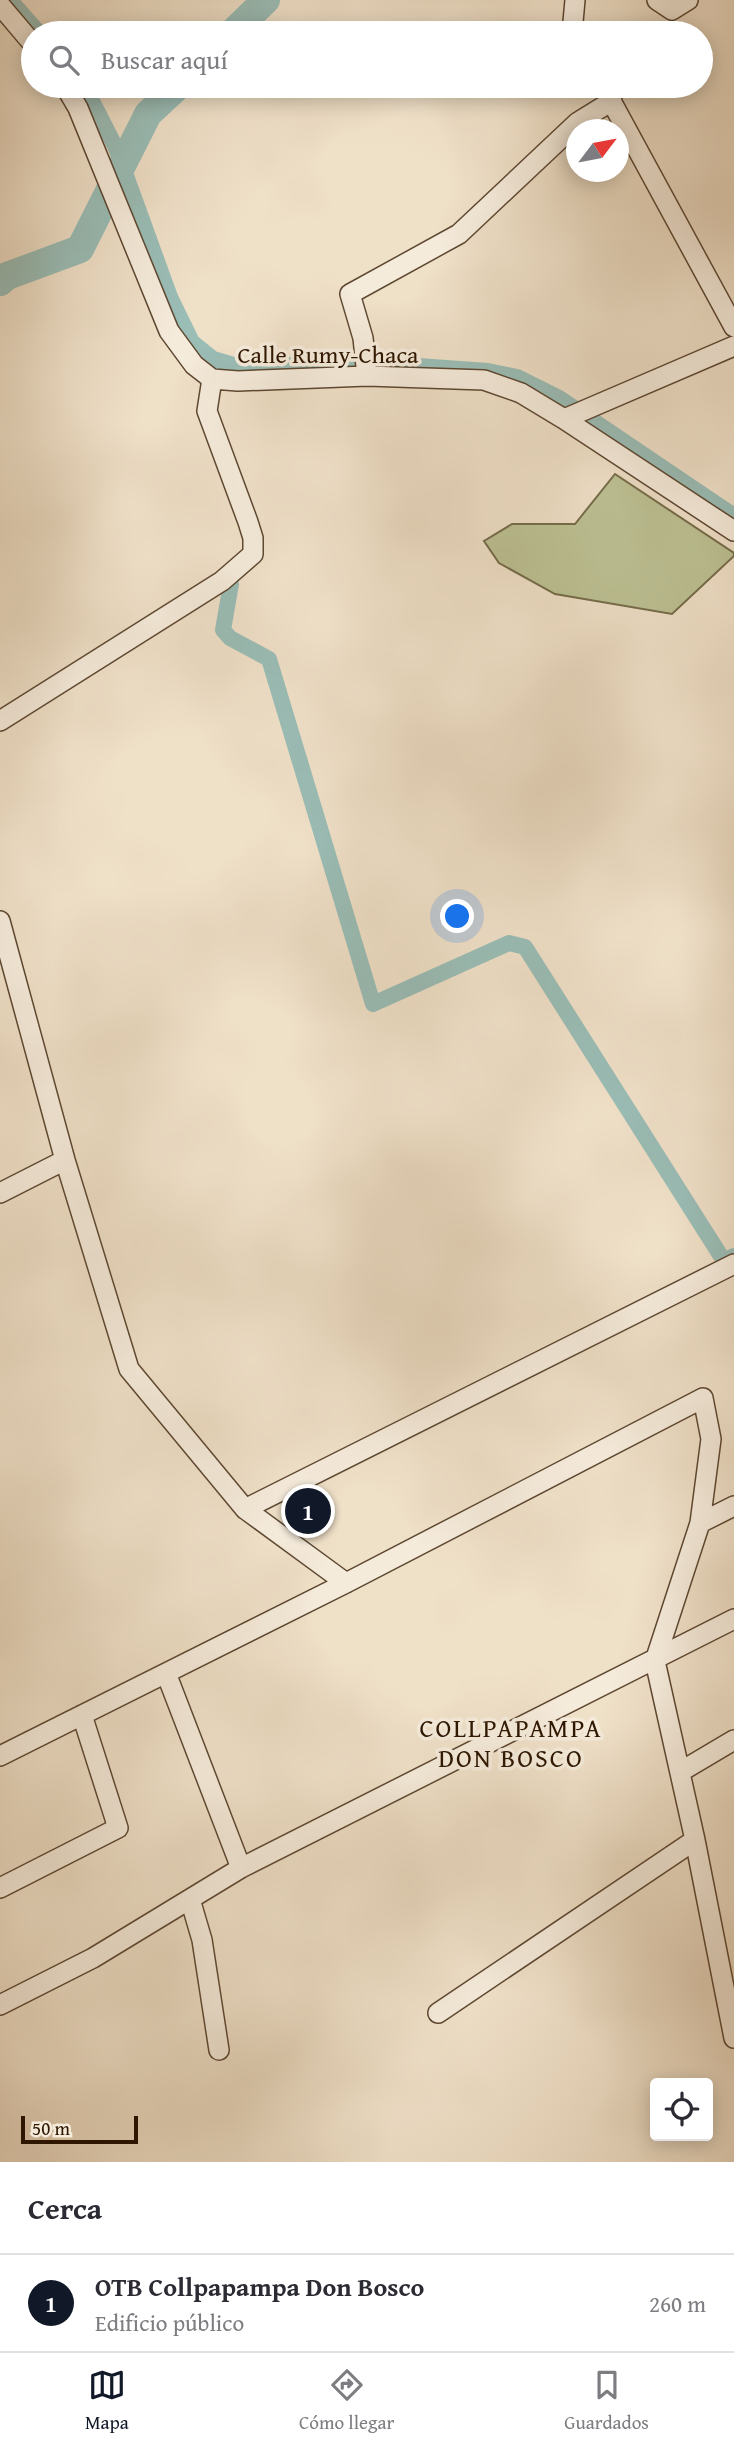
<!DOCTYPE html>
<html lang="es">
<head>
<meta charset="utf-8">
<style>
	body { margin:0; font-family:"Gentium Book Plus",serif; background:#f7f7f7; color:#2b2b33 }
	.controls { position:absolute; right:21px; bottom:21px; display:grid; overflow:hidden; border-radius:7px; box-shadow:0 4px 18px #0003 }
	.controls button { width:63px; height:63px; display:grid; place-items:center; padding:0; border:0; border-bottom:2px solid #e1e1e2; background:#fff; color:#2b2b33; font:35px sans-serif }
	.compass { position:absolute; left:566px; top:119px; width:63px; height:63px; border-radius:50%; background:#fff; box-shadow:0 4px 18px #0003; rotate:58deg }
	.scale { position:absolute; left:21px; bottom:18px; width:117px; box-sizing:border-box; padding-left:7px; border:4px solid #2e1600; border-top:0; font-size:19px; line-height:24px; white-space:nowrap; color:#2e1600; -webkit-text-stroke:5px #f5ebdb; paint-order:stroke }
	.you { position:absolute; left:458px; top:917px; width:24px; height:24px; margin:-18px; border:5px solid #fff; border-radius:50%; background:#1a73e8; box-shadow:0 0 0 10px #1a73e833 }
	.badge { display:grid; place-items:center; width:46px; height:46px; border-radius:50%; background:#111827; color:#fff; font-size:23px; font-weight:700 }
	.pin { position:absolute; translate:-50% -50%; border:4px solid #fff; box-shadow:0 2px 7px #0006 }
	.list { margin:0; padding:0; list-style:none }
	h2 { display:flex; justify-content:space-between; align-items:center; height:91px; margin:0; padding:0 28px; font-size:30px }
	h2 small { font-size:23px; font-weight:400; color:#7c7c81 }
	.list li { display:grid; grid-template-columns:46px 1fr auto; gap:21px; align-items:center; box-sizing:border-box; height:98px; padding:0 28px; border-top:2px solid #e1e1e2 }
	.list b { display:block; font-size:26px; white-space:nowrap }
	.list p { margin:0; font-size:23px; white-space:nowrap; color:#7c7c81 }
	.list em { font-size:23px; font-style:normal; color:#7c7c81 }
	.icon { flex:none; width:38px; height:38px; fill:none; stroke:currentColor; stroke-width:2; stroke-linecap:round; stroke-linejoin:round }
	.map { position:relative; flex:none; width:734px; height:2162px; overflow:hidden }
	.search { position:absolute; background:#fff; box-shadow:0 4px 18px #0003; left:21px; right:21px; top:21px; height:77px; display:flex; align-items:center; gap:18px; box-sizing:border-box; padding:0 24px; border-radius:38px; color:#7c7c81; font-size:26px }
	.sheet { height:189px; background:#fff }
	nav { display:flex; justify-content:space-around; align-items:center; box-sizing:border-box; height:98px; border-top:2px solid #e1e1e2; background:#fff; font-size:19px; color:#7c7c81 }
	nav a { display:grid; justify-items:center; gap:4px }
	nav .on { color:#111827 }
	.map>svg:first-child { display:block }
	.green { fill:#bcc194; stroke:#756c4a; stroke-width:2 }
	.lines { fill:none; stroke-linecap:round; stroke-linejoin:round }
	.canal { stroke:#9abdb6; stroke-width:16 }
	.river { stroke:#9abdb6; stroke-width:28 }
	.minor-casing { stroke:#5e4832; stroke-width:22 }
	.minor { stroke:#f5ebdb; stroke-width:19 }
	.labels { text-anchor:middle; stroke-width:7; stroke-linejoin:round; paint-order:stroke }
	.street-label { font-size:24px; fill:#2e1600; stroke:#f5ebdb }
	.neighbourhood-label { font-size:26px; letter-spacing:2px; fill:#2e1600; stroke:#f5ebdb }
</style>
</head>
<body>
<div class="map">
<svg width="734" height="2162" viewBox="0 0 734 2162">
	<rect width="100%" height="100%" fill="#efe0c8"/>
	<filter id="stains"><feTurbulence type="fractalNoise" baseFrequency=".00286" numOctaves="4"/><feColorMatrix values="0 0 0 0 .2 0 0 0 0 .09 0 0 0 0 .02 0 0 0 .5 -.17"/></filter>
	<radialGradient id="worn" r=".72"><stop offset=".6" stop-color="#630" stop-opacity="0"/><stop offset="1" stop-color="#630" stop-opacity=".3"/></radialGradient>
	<!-- green -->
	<path class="green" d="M615 474 734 553V556L672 614 555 594 499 563 484 541 512 524H575Z"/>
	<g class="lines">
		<!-- canal -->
		<path class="canal" d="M10 0 39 33
			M81 86 92 101 116 148 170 297 192 342 213 359 237 366 376 363 488 371 517 377 559 398 592 420 734 516
			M231 584 223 630 230 638 269 659 373 1004 509 943 525 947 724 1261 734 1256"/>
		<!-- river -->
		<path class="river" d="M232 33 266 0
			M0 282 7 276 80 249 148 114 178 86"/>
		<!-- minor casing -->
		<g class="minor-casing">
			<path id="minor" d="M657 0 672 10 688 0
				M0 5 33 44
				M572 33 575 0
				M65 86 78 108 169 331 194 365 212 379 238 381 367 376 484 380 521 393 564 419 734 531
				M603 86 734 327
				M367 376 363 338 350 294 459 234 578 122 612 101
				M564 419 734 346
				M0 721 222 581 253 554V538L248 522 207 411 212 379
				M0 921 65 1160 129 1369 245 1509 346 1583
				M0 1193 65 1160
				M245 1509 734 1264
				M700 1523 734 1506
				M166 1673 241 1868
				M0 1756 346 1583 703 1398 711 1439 700 1523 655 1661 695 1840 734 2038
				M680 1772 734 1740
				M0 1888 118 1828 82 1715
				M190 1899 202 1940 219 2050
				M0 2005 93 1958 241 1868 734 1619
				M438 2013 695 1840"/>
		</g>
		<!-- minor -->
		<use href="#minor" class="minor"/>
	</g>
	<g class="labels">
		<!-- street labels -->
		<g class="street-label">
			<text x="328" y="363">Calle Rumy-Chaca</text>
		</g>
		<!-- neighbourhood labels -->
		<g class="neighbourhood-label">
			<text x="511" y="1737">COLLPAPAMPA<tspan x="511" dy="30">DON BOSCO</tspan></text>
		</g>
	</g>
	<rect width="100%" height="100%" filter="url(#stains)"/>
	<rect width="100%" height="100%" fill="url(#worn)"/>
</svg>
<div class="controls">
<button><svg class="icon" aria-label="locate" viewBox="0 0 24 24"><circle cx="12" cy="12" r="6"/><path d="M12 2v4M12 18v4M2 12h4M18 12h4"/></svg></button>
</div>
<svg class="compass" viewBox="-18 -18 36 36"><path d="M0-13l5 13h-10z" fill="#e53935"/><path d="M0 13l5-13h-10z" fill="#7c7c81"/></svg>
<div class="scale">50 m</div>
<div class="you"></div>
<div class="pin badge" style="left:308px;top:1511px">1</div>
<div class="search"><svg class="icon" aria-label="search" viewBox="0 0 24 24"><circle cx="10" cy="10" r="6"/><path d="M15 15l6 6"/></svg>Buscar aquí</div>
</div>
<section class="sheet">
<h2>Cerca<small></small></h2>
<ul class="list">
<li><span class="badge">1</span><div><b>OTB Collpapampa Don Bosco</b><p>Edificio público</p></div><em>260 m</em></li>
</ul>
</section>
<nav>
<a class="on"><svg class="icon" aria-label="map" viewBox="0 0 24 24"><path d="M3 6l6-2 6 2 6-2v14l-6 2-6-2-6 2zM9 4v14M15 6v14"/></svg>Mapa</a>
<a><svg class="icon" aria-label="directions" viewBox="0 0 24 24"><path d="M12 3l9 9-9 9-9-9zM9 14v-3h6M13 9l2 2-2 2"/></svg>Cómo llegar</a>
<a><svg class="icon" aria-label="saved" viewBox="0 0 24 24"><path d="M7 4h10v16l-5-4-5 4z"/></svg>Guardados</a>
</nav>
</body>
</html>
